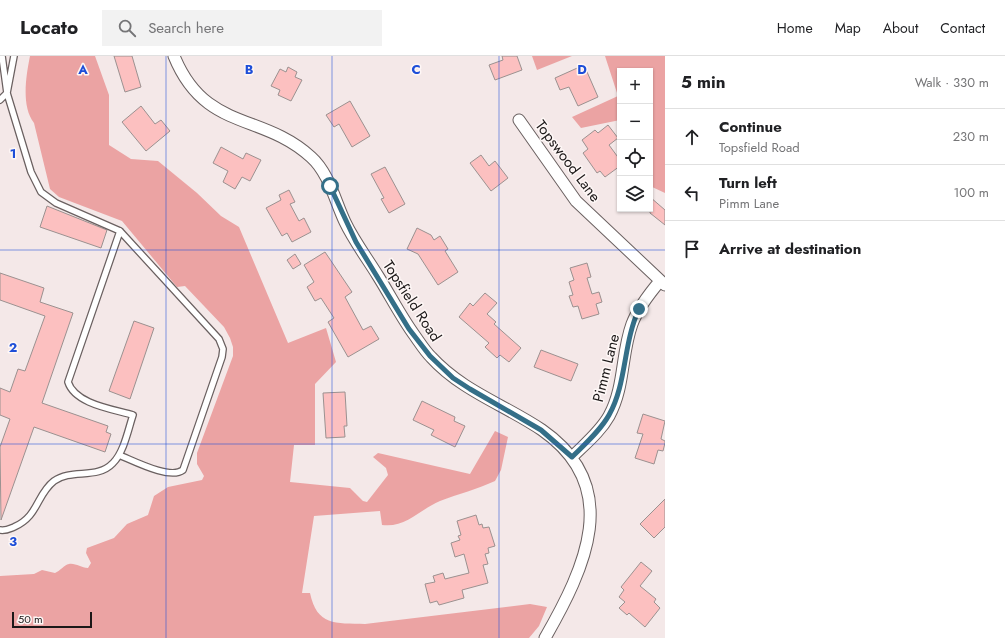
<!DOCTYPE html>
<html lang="en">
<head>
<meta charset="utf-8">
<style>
	body { margin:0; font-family:Jost,sans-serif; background:#f2f2f2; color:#202124 }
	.controls { position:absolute; right:12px; top:12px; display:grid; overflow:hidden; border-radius:0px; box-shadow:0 1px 3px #0004 }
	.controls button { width:36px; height:36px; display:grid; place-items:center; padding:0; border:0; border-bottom:1px solid #e0e0e0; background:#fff; color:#202124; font:20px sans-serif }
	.scale { position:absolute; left:12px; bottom:10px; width:80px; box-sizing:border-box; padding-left:4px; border:2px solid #1c1818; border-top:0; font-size:11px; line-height:14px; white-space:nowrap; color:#1c1818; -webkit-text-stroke:3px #fef7f6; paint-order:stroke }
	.stop { position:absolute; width:12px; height:12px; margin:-9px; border:3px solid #346f88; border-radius:50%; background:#fff }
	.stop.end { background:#346f88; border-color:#fff; box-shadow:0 1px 4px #0008 }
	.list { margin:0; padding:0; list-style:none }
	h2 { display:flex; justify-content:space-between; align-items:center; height:52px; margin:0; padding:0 16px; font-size:17px }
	h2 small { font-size:13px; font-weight:400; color:#757577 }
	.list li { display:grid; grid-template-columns:26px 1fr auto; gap:12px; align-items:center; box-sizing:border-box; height:56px; padding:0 16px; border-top:1px solid #e0e0e0 }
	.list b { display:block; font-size:15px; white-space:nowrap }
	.list p { margin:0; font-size:13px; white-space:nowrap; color:#757577 }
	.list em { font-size:13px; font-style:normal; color:#757577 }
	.icon { flex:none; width:22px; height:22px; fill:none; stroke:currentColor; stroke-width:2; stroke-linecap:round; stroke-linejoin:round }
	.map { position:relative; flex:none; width:665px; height:582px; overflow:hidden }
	header { display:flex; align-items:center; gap:24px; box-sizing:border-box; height:56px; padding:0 20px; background:#fff; border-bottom:1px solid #e0e0e0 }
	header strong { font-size:19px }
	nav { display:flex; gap:22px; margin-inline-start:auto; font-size:14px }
	.search { width:280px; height:36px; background:#f2f2f2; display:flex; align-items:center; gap:10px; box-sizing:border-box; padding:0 14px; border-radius:0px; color:#757577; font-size:15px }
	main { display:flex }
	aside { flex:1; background:#fff }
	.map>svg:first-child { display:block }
	.green { fill:#eba3a3 }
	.building { fill:#fcc0c0; stroke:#9b9190 }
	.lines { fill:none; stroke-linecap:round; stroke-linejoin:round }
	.lane-casing { stroke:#6a6060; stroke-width:8 }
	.street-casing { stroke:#6a6060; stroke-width:13 }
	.lane { stroke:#fff; stroke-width:5.5 }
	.street { stroke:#fff; stroke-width:11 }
	.route { stroke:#346f88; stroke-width:5 }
	.grid { fill:none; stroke:#1d4ed8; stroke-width:1; stroke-opacity:0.55 }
	.labels { text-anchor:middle; stroke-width:3; stroke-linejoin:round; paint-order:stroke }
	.street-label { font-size:15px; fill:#1c1818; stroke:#fef7f6 }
	.grid-label { font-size:13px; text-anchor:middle; font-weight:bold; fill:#1d4ed8; stroke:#fef7f6; stroke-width:3; stroke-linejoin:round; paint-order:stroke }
</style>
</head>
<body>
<header>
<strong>Locato</strong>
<div class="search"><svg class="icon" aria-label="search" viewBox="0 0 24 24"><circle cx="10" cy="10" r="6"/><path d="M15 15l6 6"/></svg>Search here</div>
<nav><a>Home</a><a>Map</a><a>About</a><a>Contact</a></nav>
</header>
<main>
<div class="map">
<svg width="665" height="582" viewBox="0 0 665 582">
	<rect width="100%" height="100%" fill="#f4e8e8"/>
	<!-- green -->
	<path class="green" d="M30 0H95L109 39V89L131 103 158 105 197 137 221 160 239 171 288 287 326 272 336 306 315 328V389H294L290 426 350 432 363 445 367 446 388 419 386 412 373 401 378 397 470 418 495 375 508 381 501 414 495 425C478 433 458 438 440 445 419 454 406 472 382 469L380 455 314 460 302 537H310C317 570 335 567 365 568L530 548 547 551 539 570 529 582H0V520L34 518 42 514 55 517C60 515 64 509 69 508 76 507 81 512 88 512L91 507 86 497 87 492 114 482 127 468 148 459 154 440 168 431 202 424 204 420 197 408V397L233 300V291L230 282 224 271 185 230 177 231 122 165 59 141 50 133 34 67C21 50 26 20 30 0Z
		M532 0H572L537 14Z
		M605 0H665V137L650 130V91L652 92 653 82 650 79V15H620V64L581 72 572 61 618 40Z"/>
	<!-- building -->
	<path class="building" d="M114 0H132L141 31 125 36Z
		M502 0H517L522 14 495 24 489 9 503 4Z
		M584 9 598 41 578 50 569 31 560 34 555 22Z
		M288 11 297 16 295 21 302 24 291 45 278 39 280 34 271 30 280 13 286 16Z
		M350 45 370 80 352 91 339 68 334 71 326 59Z
		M141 50 155 68 161 64 170 75 146 95 122 66Z
		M608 69 618 82 609 89 620 104V110L605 121 600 115 597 117 583 97 588 93 582 84 595 74 598 77Z
		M221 91 243 103 246 97 261 104 250 125 242 121 235 133 223 126 228 115 213 107Z
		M481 99 489 110 495 105 508 122 491 135 470 107Z
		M385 111 405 148 389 157 381 143 384 142 371 118Z
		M289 134 295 146 290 148 299 165 304 162 311 176 292 186 287 177 282 180 266 152 281 144 279 139Z
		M650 141 665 154V169L650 157Z
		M47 150 107 174 101 192 40 171Z
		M417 172 431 179 434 184 440 180 448 193 445 195 458 216 438 229 418 198 407 193Z
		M325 196 352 236 345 241 363 274 371 270 379 283 348 301 328 266 334 262 321 242 315 245 307 231 314 226 304 209Z
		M295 198 301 208 293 213 287 204Z
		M587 207 591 221 587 222 592 238 599 236 602 246 596 248 599 258 582 263 578 250 573 251 569 240 573 239 569 226 574 224 570 212Z
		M0 217 44 232 40 246 73 257 42 347 108 370 106 376 111 378 105 396 34 371 1 464 0 391 10 363 0 359V332L10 336 18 313 25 315 45 260 0 244Z
		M485 237 497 247 487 258 496 266 494 268 521 292 509 306 500 299 497 302 485 291 489 287 459 261 470 247 473 250Z
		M134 265 154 272 130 343 109 335Z
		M541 294 578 308 571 325 534 311Z
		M345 336 347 370H344L345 381 326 382 323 337Z
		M422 345 455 361 454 365 465 370 455 391 431 379 434 374 413 364Z
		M643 358 665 365 661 383 665 385V387L663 395 658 394 654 408 635 402 643 378 637 377Z
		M665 443V471L654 482 640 468Z
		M476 459 479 469 482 468 483 472 489 471 495 490 488 492 489 497 485 498 488 508 483 509 488 527 462 534 464 542 439 549 437 545 430 547 425 528 435 526 433 520 443 517 445 523 469 517 464 498 455 501 451 487 460 484 458 480 461 479 457 465Z
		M641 506 652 515 640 530 656 543 654 546 660 552 645 571 629 557 627 559 619 552 625 546 619 541 624 534 621 531Z"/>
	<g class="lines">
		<!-- lane casing -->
		<g class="lane-casing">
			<path id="lane" d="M0 44 7 37 14 0
				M119 399C134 405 170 424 183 414L222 301 223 293 219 283 120 175
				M0 474C6 475 9 473 14 471 39 460 36 439 54 425 72 412 97 424 113 407 124 396 128 374 133 359 112 353 75 348 68 326L120 175 56 147 41 136 31 116 7 37 2 0"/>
		</g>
		<!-- street casing -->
		<g class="street-casing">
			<path id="street" d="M174 0C205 76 262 56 311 101 329 117 335 145 345 166 354 185 367 202 378 220 390 239 401 261 415 280 420 287 425 295 431 301 462 335 505 349 542 374 624 431 585 512 545 582
				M519 64 576 145 665 229
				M572 401C585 388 600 376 609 360 625 331 621 298 632 268 638 252 649 238 660 225"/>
		</g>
		<!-- lane -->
		<use href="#lane" class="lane"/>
		<!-- street -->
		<use href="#street" class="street"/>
	</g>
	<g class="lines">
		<!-- route -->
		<path class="route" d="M330 130 356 186 409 273 430 300 453 322 470 333 541 374 572 401C585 388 600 375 609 359 627 327 623 287 639 253"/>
	</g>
	<!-- grid -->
	<path class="grid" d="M166 0V582M332 0V582M499 0V582M0 194H665M0 388H665"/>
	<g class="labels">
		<!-- street labels -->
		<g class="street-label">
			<text transform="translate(568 105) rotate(53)" y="5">Topswood Lane</text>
			<text transform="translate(412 245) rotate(57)" y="5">Topsfield Road</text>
			<text transform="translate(606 312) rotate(-76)" y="5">Pimm Lane</text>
		</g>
	</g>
	<g class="grid-label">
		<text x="83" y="18">A</text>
		<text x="249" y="18">B</text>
		<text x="416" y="18">C</text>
		<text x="582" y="18">D</text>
		<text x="13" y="102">1</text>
		<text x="13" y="296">2</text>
		<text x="13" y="490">3</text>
	</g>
</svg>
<div class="controls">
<button>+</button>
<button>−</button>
<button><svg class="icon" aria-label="locate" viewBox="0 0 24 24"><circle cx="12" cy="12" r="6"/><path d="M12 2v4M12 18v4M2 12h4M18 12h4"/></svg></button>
<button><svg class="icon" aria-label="layers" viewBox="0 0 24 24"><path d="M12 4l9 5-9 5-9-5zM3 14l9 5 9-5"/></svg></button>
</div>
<div class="scale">50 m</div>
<div class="stop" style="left:330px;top:130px"></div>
<div class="stop end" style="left:639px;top:253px"></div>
</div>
<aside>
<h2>5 min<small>Walk · 330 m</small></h2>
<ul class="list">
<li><svg class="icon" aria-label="ahead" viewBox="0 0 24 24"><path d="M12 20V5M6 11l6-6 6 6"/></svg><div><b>Continue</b><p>Topsfield Road</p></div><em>230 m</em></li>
<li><svg class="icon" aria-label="left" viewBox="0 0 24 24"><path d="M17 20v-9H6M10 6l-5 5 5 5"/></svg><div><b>Turn left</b><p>Pimm Lane</p></div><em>100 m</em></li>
<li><svg class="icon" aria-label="arrive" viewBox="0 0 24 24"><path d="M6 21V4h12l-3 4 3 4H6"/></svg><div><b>Arrive at destination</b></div></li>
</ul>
</aside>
</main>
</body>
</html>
